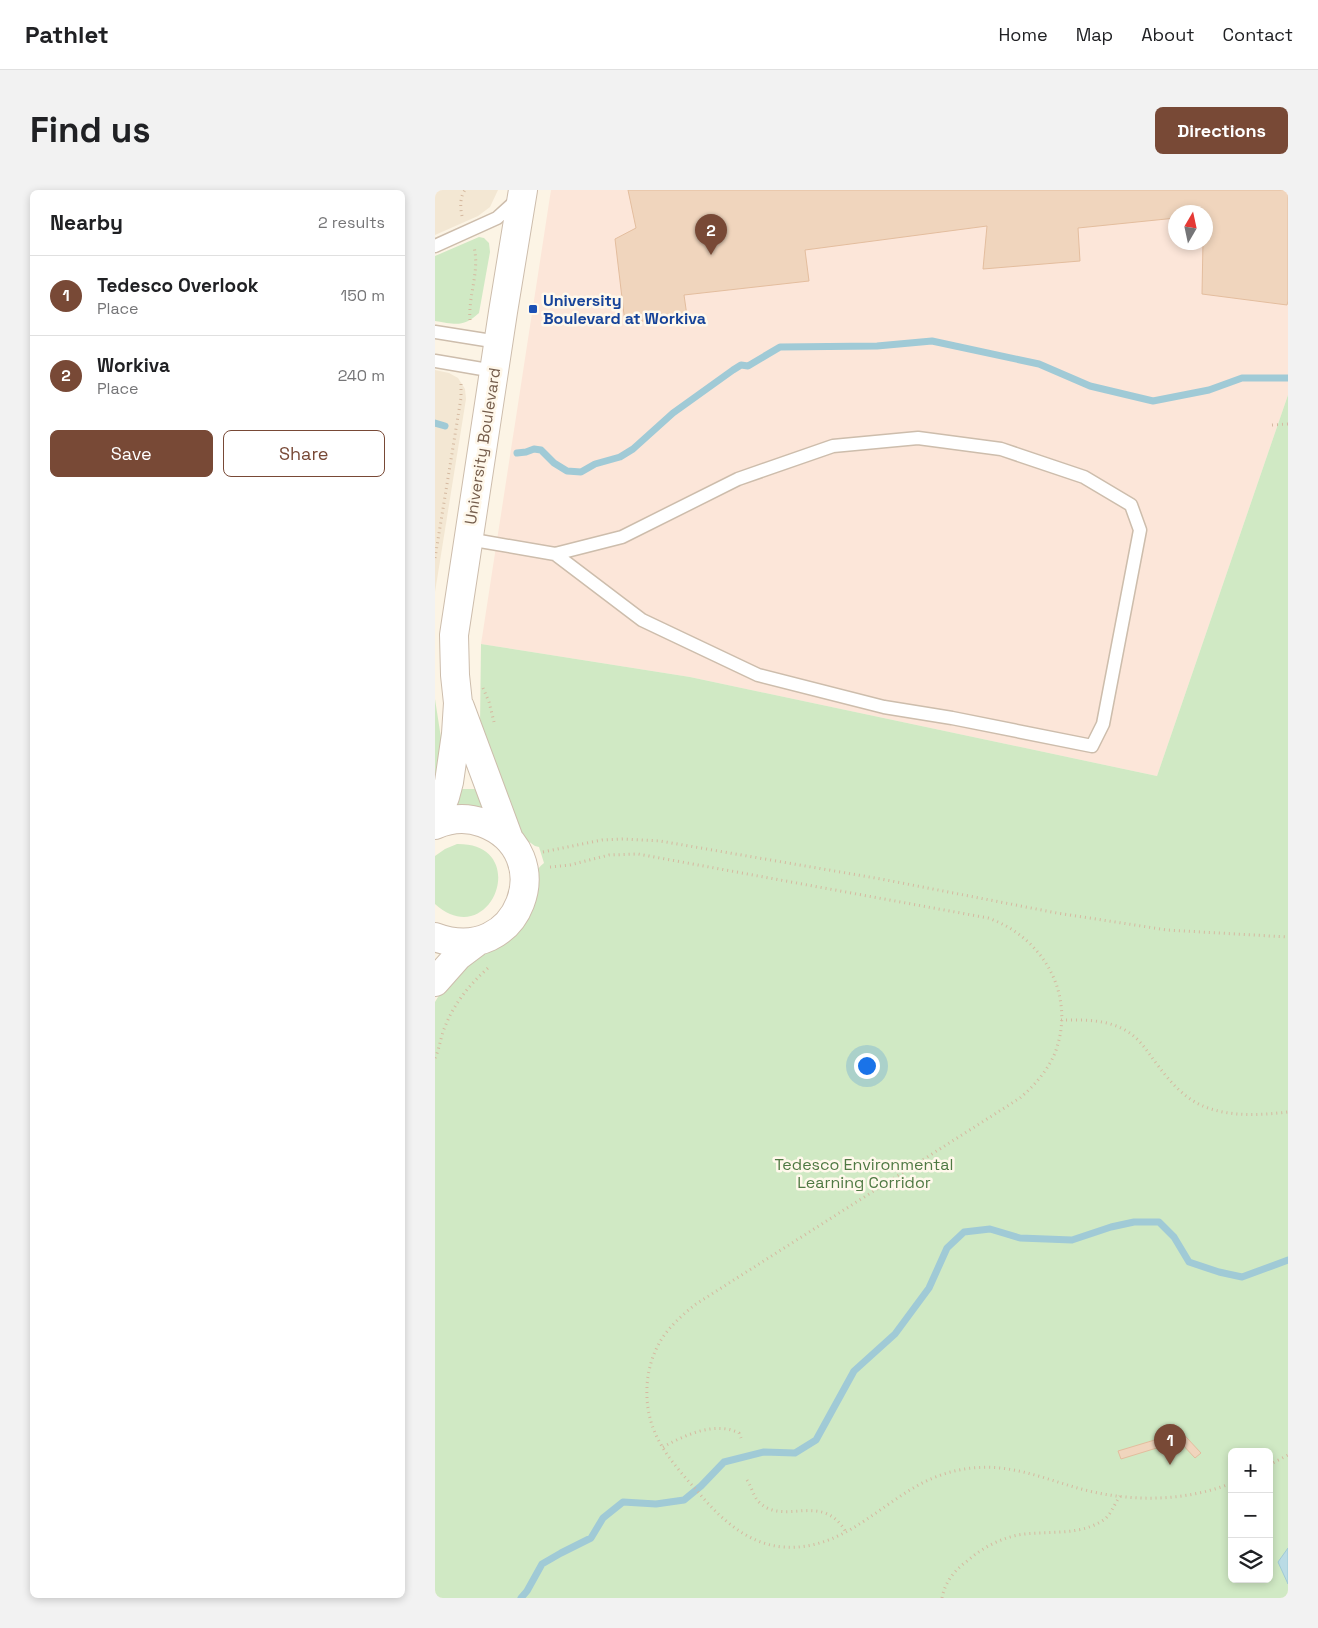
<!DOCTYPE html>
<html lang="en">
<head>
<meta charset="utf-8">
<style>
	body { margin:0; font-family:"Space Grotesk",sans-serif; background:#f2f2f2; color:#202124 }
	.controls { position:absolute; right:15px; bottom:15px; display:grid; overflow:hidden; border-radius:8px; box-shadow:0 2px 8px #0003 }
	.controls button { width:45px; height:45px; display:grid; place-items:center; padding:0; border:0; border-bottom:1px solid #e0e0e0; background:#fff; color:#202124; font:25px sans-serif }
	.compass { position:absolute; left:733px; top:15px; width:45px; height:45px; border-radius:50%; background:#fff; box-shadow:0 2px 8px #0003; rotate:9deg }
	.you { position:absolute; left:431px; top:875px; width:18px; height:18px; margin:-12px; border:4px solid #fff; border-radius:50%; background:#1a73e8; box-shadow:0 0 0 8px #1a73e833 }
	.badge { display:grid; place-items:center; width:32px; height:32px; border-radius:50%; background:#784936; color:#fff; font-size:16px; font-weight:700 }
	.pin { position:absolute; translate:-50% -41px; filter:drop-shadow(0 1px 2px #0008) }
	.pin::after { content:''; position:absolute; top:26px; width:18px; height:15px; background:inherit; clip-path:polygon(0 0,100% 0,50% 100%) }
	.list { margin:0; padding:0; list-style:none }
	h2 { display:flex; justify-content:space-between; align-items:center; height:65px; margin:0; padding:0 20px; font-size:21px }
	h2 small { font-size:16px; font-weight:400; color:#757577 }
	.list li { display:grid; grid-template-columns:32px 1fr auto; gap:15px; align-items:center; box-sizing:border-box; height:80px; padding:0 20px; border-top:1px solid #e0e0e0 }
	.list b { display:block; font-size:19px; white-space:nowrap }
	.list p { margin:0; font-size:16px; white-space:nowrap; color:#757577 }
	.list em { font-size:16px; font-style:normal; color:#757577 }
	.actions { display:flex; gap:10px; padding:15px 20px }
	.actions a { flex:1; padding:11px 0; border:1px solid #784936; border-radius:8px; text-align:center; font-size:18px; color:#784936 }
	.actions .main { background:#784936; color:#fff }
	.icon { flex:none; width:28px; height:28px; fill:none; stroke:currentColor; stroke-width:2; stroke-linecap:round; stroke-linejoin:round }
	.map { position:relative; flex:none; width:853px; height:1408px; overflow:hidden; border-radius:8px }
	header { display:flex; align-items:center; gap:30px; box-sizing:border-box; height:70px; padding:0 25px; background:#fff; border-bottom:1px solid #e0e0e0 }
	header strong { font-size:24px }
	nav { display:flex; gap:28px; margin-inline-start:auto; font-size:18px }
	.intro { display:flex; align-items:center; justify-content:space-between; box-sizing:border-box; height:120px; padding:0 30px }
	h1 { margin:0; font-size:35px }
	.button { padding:12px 22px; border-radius:8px; background:#784936; color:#fff; font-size:18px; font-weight:700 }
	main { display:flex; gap:30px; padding:0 30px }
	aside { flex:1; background:#fff; border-radius:8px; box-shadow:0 2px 8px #0003 }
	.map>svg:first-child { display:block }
	.residential { fill:#f3e7d3 }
	.commercial { fill:#fce6d9; fill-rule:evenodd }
	.green { fill:#d0e9c4; fill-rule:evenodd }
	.water { fill:#badbe5; stroke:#a0cad6 }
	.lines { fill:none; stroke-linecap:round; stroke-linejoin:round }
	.stream { stroke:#a0cad6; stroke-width:7 }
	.building { fill:#f0d5bd; stroke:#e3bd9e }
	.service-casing { stroke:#cdbdac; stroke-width:15 }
	.tertiary-casing { stroke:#cdbdac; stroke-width:30 }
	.path { stroke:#d5b9a0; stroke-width:3; stroke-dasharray:1 4; stroke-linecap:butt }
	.service { stroke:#fff; stroke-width:12 }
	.tertiary { stroke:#fff; stroke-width:28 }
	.transit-dot { fill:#1a4fb4; stroke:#fff8eb; stroke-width:2 }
	.labels { text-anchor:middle; stroke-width:5; stroke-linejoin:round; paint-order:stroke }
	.transit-label { font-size:16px; font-weight:bold; fill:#164399; stroke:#fff8eb; text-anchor:start }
	.street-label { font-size:16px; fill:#745c4b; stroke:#fff8eb }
	.park-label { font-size:16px; fill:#4f7943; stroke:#fff8eb }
</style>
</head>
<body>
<header>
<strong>Pathlet</strong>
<nav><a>Home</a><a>Map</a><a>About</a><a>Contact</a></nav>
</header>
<div class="intro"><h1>Find us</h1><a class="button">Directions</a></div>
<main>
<aside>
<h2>Nearby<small>2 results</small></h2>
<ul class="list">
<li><span class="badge">1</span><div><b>Tedesco Overlook</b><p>Place</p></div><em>150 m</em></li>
<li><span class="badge">2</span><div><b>Workiva</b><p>Place</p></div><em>240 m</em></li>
</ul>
<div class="actions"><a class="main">Save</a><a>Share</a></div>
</aside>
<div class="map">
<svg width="853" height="1408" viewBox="0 0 853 1408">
	<rect width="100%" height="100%" fill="#fcf4e5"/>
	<!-- residential -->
	<path class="residential" d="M0 0H63L55 17 43 26 0 45Z
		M0 180 14 183 23 188 30 199 31 209 0 402Z"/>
	<!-- commercial -->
	<path class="commercial" d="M116 0H853V205L722 586 255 487 46 454ZM741 22H771V52H741Z"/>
	<!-- green -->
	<path class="green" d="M44 47 49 48 54 53 55 62 44 123C28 138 20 134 0 131V66Z
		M853 205V1408H0V812L9 797 28 774 71 753C95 732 90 686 109 673L104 657 100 656 93 651 80 634 45 535 46 454 255 487 722 586ZM797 1262H834V1389H797Z
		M0 509 8 561 1 583H0Z
		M25 599H46L51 615 44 621 18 619Z
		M22 654C98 653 56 764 0 714V666L10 659Z"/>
	<!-- water -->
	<path class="water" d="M853 1358V1394L843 1372Z"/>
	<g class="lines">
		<!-- stream -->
		<path class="stream" d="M0 233 10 236
			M82 263 91 262 99 259 106 260 119 273 132 281 146 282 160 274 185 267 198 259 238 223 298 180 306 175 313 176 345 157 442 156 497 151 604 174 655 196 718 211 774 200 807 188H853
			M86 1408 92 1401 107 1374 126 1363 156 1348 168 1328 188 1312 221 1314 249 1310 266 1296 289 1272 329 1262 360 1263 381 1250 419 1181 460 1144 494 1098 512 1058 529 1042 555 1039 585 1048 637 1050 676 1037 699 1032H724L739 1047 754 1072 784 1082 807 1087 853 1070"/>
	</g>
	<!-- building -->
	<path class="building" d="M193 0H853V111L852 115 767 104 768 52H771V22H741V28L643 38 645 71 548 79 552 36 370 60 374 91 249 105 252 126 190 133 180 49 201 38Z
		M739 1234 766 1263 760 1268 733 1239Z
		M723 1249 725 1257 686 1269 683 1261Z"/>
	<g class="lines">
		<!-- service casing -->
		<g class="service-casing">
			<path id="service" d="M0 56 62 28 83 9
				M0 142 63 152
				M0 171 59 181
				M33 349 120 364 207 430 323 485 449 517 517 528 657 556 668 534 705 340 696 315 649 287 566 259 483 248 398 256 303 289 187 347 120 364"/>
		</g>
		<!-- tertiary casing -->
		<g class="tertiary-casing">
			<path id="tertiary" d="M25 517 74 649
				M0 627 10 607 14 592 21 544 23 513 20 485 19 445 68 122 88 0
				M0 635C16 628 32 627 48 633 126 662 85 779 0 747
				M0 792 23 766 43 751"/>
		</g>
		<!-- path -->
		<path class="path" d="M27 26C25 17 25 7 30 0
			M35 130C33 106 45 81 39 57
			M837 235 853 234
			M0 368 26 208V193
			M48 498 54 512 59 532
			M108 662 167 650 188 649 225 651 446 689 622 723 732 740 853 747
			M115 677 135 675 174 665 203 664 553 728C608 747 642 805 620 863 613 880 599 896 585 908L261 1114C252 1121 243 1129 235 1138 208 1168 205 1217 224 1251 234 1270 249 1286 263 1302 285 1328 312 1354 348 1357 402 1361 437 1322 480 1297 497 1287 517 1280 537 1278 573 1274 606 1287 639 1297 689 1312 747 1313 797 1293
			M626 830C648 830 670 829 690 840 706 849 713 863 724 877 736 893 752 911 773 918 799 927 826 925 853 922
			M0 868C4 860 5 851 8 842 17 816 33 796 53 778
			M228 1257C250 1245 280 1231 304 1243L306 1248
			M834 1275 853 1265
			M312 1290C317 1297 318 1307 325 1313 350 1336 387 1301 411 1342
			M507 1408C510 1392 519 1381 532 1371 547 1358 564 1349 583 1345 611 1340 645 1347 670 1329 676 1324 680 1313 685 1306"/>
		<!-- service -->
		<use href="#service" class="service"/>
		<!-- tertiary -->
		<use href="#tertiary" class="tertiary"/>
	</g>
	<!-- markers -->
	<rect class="transit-dot" x="93" y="114" width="10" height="10" rx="2.5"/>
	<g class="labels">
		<!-- transit labels -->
		<g class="transit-label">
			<text x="108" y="116">University<tspan x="108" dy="18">Boulevard at Workiva</tspan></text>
		</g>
		<!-- street labels -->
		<g class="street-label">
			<text transform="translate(47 256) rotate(-81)" y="6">University Boulevard</text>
		</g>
		<!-- park labels -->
		<g class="park-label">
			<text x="429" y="980">Tedesco Environmental<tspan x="429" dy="18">Learning Corridor</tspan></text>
		</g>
	</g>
</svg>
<div class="controls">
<button>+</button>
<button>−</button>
<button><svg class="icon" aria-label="layers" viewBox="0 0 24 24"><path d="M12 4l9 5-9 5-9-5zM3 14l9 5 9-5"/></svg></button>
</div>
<svg class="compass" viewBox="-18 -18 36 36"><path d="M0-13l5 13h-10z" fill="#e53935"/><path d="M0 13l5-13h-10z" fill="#757577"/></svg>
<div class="you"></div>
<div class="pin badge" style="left:735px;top:1275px">1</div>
<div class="pin badge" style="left:276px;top:65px">2</div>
</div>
</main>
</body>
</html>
